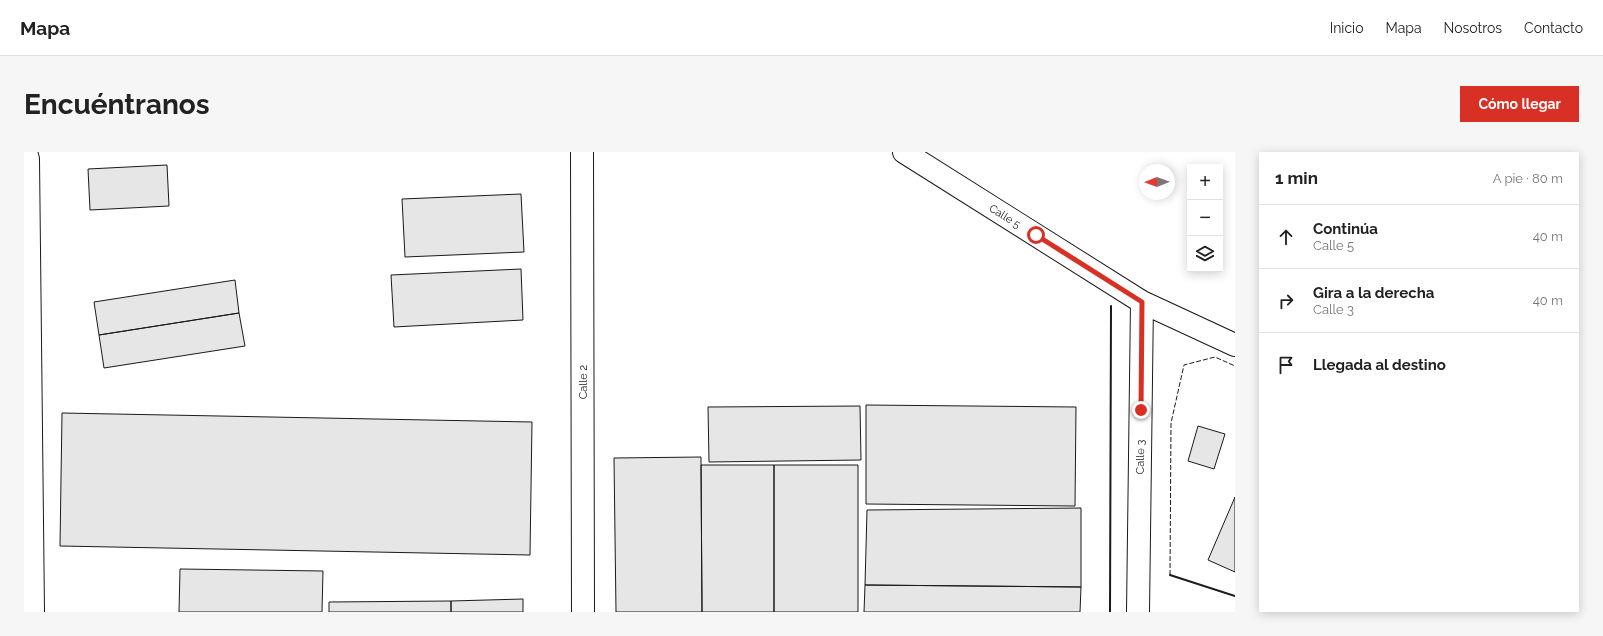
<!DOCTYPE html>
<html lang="es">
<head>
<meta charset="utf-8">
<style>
	body { margin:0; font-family:Raleway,sans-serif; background:#f6f6f6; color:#222 }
	.controls { position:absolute; right:12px; top:12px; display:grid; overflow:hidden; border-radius:0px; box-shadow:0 2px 10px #0003 }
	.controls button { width:36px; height:36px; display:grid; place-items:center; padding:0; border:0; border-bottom:1px solid #e0e0e0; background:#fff; color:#222; font:20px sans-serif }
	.compass { position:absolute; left:1115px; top:12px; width:36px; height:36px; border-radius:50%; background:#fff; box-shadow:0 2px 10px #0003; rotate:269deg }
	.stop { position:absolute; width:12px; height:12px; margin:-9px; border:3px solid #d93025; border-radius:50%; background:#fff }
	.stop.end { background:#d93025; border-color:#fff; box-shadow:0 1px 4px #0008 }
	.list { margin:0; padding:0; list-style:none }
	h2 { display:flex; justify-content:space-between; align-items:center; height:52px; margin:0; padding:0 16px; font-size:17px }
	h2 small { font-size:13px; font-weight:400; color:#767676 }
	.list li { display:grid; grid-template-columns:26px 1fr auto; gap:12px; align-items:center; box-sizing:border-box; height:64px; padding:0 16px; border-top:1px solid #e0e0e0 }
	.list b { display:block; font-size:15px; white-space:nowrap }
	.list p { margin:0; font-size:13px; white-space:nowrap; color:#767676 }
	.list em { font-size:13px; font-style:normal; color:#767676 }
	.icon { flex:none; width:22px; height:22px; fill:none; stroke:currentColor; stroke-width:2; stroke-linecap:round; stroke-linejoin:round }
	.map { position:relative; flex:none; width:1211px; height:460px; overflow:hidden; border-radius:0px }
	header { display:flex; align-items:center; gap:24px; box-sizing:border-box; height:56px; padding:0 20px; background:#fff; border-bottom:1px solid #e0e0e0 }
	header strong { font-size:19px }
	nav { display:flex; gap:22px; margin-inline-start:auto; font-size:14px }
	.intro { display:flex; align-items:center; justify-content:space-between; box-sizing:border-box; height:96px; padding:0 24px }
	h1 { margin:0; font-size:28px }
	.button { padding:10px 18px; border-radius:0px; background:#d93025; color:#fff; font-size:14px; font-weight:700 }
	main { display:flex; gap:24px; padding:0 24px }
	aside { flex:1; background:#fff; border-radius:0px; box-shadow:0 2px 10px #0003 }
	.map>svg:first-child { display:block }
	.building { fill:#e6e6e6; stroke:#1a1a1a }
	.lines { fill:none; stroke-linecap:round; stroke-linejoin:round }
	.minor-casing { stroke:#1a1a1a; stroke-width:24 }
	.minor { stroke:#fff; stroke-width:22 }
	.fence { stroke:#1a1a1a; stroke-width:1; stroke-dasharray:5 2; stroke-linecap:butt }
	.wall { stroke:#1a1a1a; stroke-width:2 }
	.route { stroke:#d93025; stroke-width:5 }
	.labels { text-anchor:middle; stroke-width:3; stroke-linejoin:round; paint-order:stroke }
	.street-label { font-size:11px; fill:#1a1a1a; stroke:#fff }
</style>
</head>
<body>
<header>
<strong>Mapa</strong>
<nav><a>Inicio</a><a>Mapa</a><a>Nosotros</a><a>Contacto</a></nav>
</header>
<div class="intro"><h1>Encuéntranos</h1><a class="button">Cómo llegar</a></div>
<main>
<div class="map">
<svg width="1211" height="460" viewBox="0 0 1211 460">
	<rect width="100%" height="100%" fill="#fff"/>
	<!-- building -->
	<path class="building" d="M143 13 145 54 66 58 64 17Z
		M497 42 500 100 381 105 378 47Z
		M497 117 499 168 370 175 367 123Z
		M211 128 215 161 75 183 70 150Z
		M215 161 221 194 80 216 75 183Z
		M842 253 1052 255 1051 354 842 352Z
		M836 254 837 308 685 310 684 255Z
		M38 261 508 270 506 403 36 394Z
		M1174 274 1201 282 1190 317 1164 309Z
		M677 305 678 460H592L590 306Z
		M677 313H750V460H678Z
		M750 313H834V460H750Z
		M1211 345V420L1184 408Z
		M1057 356V435L841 433 843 358Z
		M156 417 299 419 298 460H155Z
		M841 433 1057 435 1056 460H840Z
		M499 447V460H427V449Z
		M427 449V460H305V450Z"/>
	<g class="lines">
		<!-- minor casing -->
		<g class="minor-casing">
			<path id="minor" d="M2 0 4 7 9 460
				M558 0 559 460
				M880 0 1118 150 1211 193
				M1114 460 1118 150"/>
		</g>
		<!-- minor -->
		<use href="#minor" class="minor"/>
		<!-- fence -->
		<path class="fence" d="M1146 423 1147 271 1160 213 1191 205 1211 214"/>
		<!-- wall -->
		<path class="wall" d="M1146 423 1211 444
			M1086 460 1087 154"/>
	</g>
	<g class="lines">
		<!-- route -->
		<path class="route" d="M1012 83 1118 150 1117 258"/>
	</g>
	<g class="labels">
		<!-- street labels -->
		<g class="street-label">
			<text transform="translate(981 64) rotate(32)" y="4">Calle 5</text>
			<text transform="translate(559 230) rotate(-90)" y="4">Calle 2</text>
			<text transform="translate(1116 305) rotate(-89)" y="4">Calle 3</text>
		</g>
	</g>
</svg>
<div class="controls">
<button>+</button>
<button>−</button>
<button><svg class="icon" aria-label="layers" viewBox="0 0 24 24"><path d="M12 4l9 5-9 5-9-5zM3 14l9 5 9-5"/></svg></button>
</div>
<svg class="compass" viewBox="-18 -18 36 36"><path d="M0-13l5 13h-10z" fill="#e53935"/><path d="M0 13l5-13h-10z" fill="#767676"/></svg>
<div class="stop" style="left:1012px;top:83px"></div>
<div class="stop end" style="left:1117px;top:258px"></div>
</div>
<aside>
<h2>1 min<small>A pie · 80 m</small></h2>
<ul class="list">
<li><svg class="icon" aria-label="ahead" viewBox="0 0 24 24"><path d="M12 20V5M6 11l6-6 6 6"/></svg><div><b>Continúa</b><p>Calle 5</p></div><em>40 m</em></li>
<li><svg class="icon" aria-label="right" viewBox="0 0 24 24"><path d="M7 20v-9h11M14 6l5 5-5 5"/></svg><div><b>Gira a la derecha</b><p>Calle 3</p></div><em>40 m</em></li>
<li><svg class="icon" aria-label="arrive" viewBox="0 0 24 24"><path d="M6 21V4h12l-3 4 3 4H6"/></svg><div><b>Llegada al destino</b></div></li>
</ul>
</aside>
</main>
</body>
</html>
